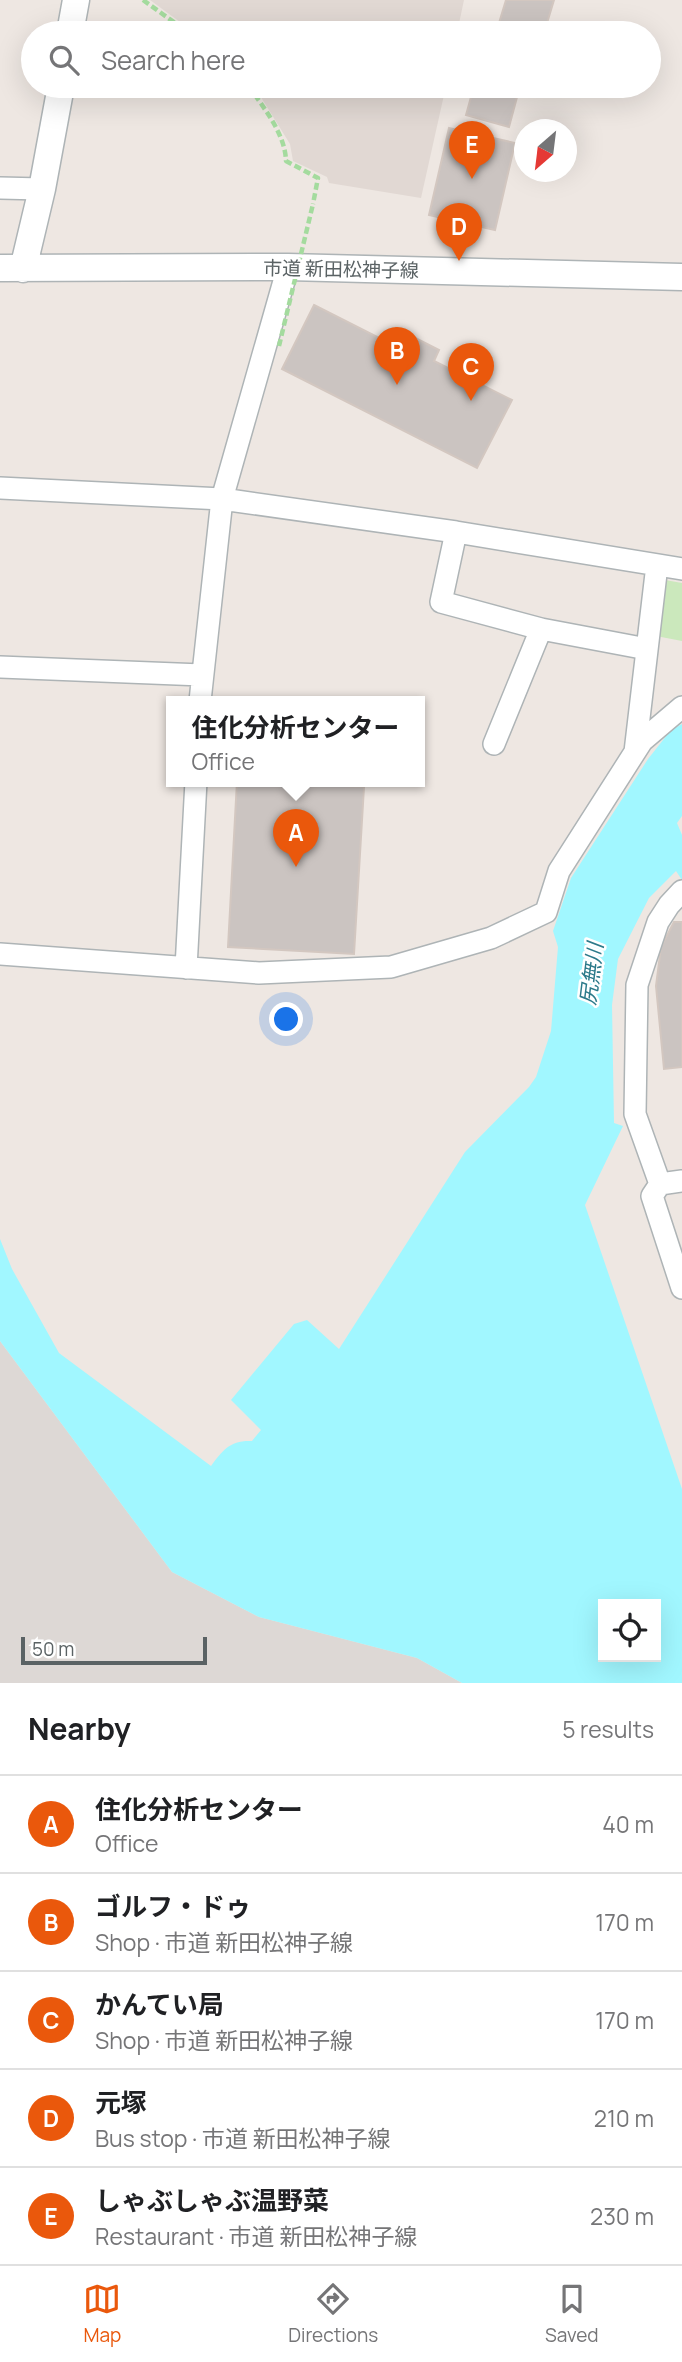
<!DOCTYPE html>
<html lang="en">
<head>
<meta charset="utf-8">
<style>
	body { margin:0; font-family:Manrope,"Noto Sans JP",sans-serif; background:#f2f2f2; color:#202124 }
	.controls { position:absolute; right:21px; bottom:21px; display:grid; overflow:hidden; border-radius:0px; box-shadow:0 7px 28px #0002 }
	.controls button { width:63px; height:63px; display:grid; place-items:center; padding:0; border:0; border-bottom:2px solid #e0e0e0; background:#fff; color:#202124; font:35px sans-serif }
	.compass { position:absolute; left:514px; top:119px; width:63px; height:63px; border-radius:50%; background:#fff; box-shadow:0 7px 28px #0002; rotate:208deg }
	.scale { position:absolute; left:21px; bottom:18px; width:186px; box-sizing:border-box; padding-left:7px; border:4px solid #5a6264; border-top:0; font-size:19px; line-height:24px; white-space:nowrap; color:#5a6264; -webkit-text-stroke:5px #fff; paint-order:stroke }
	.you { position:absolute; left:287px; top:1020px; width:24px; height:24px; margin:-18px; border:5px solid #fff; border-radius:50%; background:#1a73e8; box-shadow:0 0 0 10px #1a73e833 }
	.badge { display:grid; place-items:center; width:46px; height:46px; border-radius:50%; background:#ea580c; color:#fff; font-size:23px; font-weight:700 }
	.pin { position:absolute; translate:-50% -58px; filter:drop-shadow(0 2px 4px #0008) }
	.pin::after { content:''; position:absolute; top:37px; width:24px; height:21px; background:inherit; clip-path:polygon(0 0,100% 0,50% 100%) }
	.popup { position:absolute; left:166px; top:696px; width:259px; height:91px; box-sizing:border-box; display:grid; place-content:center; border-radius:0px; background:#fff; filter:drop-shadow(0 2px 5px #0005); font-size:23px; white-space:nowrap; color:#757577 }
	.popup b { font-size:26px; color:#202124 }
	.popup::after { content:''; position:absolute; left:50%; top:100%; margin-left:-14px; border:14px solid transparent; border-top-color:#fff }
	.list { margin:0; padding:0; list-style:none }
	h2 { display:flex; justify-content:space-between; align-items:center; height:91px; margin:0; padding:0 28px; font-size:30px }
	h2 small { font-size:23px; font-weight:400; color:#757577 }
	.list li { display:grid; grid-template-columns:46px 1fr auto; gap:21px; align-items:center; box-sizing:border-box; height:98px; padding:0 28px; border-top:2px solid #e0e0e0 }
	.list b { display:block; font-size:26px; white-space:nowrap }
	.list p { margin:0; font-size:23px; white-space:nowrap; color:#757577 }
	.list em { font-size:23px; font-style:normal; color:#757577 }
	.icon { flex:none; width:38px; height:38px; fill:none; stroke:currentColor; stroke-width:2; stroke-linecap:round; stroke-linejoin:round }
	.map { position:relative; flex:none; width:682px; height:1683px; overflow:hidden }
	.search { position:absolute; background:#fff; box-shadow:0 7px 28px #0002; left:21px; right:21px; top:21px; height:77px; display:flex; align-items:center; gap:18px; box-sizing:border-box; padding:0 24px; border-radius:38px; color:#757577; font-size:26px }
	.sheet { height:581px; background:#fff }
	nav { display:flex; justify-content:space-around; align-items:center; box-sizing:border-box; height:98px; border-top:2px solid #e0e0e0; background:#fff; font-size:19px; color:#757577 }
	nav a { display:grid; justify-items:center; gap:4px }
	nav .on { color:#ea580c }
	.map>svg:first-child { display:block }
	.industrial { fill:#ddd8d5 }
	.education { fill:#e1d8d3 }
	.green { fill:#cbe8bc }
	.water { fill:#a1f7ff; fill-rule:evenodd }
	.building { fill:#cbc4c1; stroke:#d3c7c0; stroke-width:2 }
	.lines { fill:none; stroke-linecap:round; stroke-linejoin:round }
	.minor-casing { stroke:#aeb4b6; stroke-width:24 }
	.tertiary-casing { stroke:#aeb4b6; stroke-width:29 }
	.path { stroke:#a4db9e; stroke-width:4.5; stroke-dasharray:7 3.5; stroke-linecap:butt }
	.minor { stroke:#fff; stroke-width:21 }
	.tertiary { stroke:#fff; stroke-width:26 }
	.path-bridge { stroke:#a4db9e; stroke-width:4.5; stroke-dasharray:7 3.5; stroke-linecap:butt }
	.labels { text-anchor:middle; stroke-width:5; stroke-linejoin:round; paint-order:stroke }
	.street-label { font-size:19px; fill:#5a6264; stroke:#fff }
	.water-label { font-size:21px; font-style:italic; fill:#2c7a8a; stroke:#fff }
</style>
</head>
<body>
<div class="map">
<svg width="682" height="1683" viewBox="0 0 682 1683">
	<rect width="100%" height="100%" fill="#eee7e2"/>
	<!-- industrial -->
	<path class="industrial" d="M0 1341 172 1572 259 1617 417 1658 462 1683H0Z"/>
	<!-- education -->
	<path class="education" d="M150 0H464L457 33H195Z
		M254 86H446L421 198 329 183 327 177 293 161 290 144Z"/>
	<!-- green -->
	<path class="green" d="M665 580 682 583V641L656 636Z"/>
	<!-- water -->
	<path class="water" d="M682 724V816L677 823 682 835V880L676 871 649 898 618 959 612 1005 614 1123 623 1126 585 1205 682 1489V1683H462L417 1658 259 1617 172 1572 0 1341V1239L12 1269 59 1353 211 1466C223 1450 230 1440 252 1441L261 1430 231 1400 294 1324 307 1320 339 1349 465 1152 529 1087 536 1077 551 1031 558 947 553 931 571 878 648 759 671 730ZM603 1604H656V1657H603Z"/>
	<!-- building -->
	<path class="building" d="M506 0H554L544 33H496Z
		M474 86H520L509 127 466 115Z
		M449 128 515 143 495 230 429 215Z
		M314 305 389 343 396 328 439 350 434 361 512 400 477 468 282 369Z
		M237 781 298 784V781H324V785L364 787 354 954 228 947Z
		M674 922H682V1067L664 1069 656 986 661 947Z"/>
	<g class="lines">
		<!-- minor casing -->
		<g class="minor-casing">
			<path id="minor" d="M0 188 42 189
				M0 488 222 499 456 532 682 569
				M456 532 441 602 541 629 494 744
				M541 629 647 649
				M0 667 202 675
				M200 701 222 499 288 267
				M635 752 657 565
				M0 954 259 973 391 967 491 938 546 912 559 871 642 741 682 707
				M186 968 196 781
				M682 1181 660 1184 652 1196 682 1288
				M660 1184 635 1114 637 985 658 922 669 905 682 891"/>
		</g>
		<!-- tertiary casing -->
		<g class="tertiary-casing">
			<path id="tertiary" d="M70 33 76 0
				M0 268 288 267 682 277
				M23 269 42 189 61 86"/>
		</g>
		<!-- path -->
		<path class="path" d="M143 0 189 33
			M249 86C264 109 285 133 286 161L318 178 313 204"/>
		<!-- minor -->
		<use href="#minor" class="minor"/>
		<!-- tertiary -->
		<use href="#tertiary" class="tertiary"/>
		<!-- path-bridge -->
		<path class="path-bridge" d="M279 346 313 204"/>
	</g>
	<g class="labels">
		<!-- street labels -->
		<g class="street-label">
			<text transform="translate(341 269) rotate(1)" y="7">市道 新田松神子線</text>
		</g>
		<!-- water labels -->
		<g class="water-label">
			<text transform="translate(592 974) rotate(-83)" y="7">尻無川</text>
		</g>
	</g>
</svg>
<div class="controls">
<button><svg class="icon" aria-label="locate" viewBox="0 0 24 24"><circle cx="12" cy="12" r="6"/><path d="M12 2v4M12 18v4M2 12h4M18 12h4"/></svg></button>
</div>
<svg class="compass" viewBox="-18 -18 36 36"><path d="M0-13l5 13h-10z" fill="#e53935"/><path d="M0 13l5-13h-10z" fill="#757577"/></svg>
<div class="scale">50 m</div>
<div class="you"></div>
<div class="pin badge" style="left:296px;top:867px">A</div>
<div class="popup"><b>住化分析センター</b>Office</div>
<div class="pin badge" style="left:397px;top:385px">B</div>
<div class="pin badge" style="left:471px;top:401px">C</div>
<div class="pin badge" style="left:459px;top:261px">D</div>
<div class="pin badge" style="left:472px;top:179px">E</div>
<div class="search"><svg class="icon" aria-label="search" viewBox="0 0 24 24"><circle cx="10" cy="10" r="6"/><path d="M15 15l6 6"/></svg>Search here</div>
</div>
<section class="sheet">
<h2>Nearby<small>5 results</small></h2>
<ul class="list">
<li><span class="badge">A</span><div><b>住化分析センター</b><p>Office</p></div><em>40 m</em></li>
<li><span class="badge">B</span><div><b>ゴルフ・ドゥ</b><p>Shop · 市道 新田松神子線</p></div><em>170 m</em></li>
<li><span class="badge">C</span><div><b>かんてい局</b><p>Shop · 市道 新田松神子線</p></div><em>170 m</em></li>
<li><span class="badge">D</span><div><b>元塚</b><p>Bus stop · 市道 新田松神子線</p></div><em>210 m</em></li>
<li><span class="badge">E</span><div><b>しゃぶしゃぶ温野菜</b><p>Restaurant · 市道 新田松神子線</p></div><em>230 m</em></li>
</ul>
</section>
<nav>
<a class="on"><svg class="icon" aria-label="map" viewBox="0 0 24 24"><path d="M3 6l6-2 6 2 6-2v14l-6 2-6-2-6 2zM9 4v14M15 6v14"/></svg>Map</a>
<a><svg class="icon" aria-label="directions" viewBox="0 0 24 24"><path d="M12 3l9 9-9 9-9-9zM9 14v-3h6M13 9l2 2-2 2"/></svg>Directions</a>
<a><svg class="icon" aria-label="saved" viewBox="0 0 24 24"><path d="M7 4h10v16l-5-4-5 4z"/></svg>Saved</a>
</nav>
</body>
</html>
